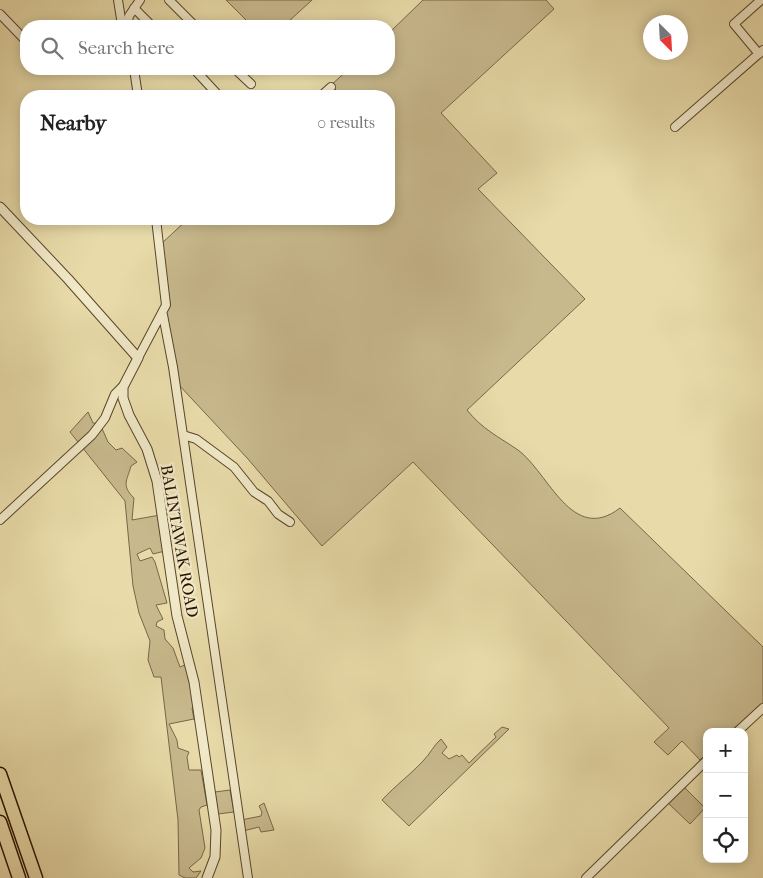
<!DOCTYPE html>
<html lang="en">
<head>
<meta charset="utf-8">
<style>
	body { margin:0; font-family:"IM FELL French Canon",serif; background:#f6f6f6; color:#222 }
	.controls { position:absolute; right:15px; bottom:15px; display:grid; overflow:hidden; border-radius:10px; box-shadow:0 2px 12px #0003 }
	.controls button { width:45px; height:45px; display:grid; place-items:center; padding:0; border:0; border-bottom:1px solid #e0e0e0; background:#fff; color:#222; font:25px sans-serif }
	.compass { position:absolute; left:643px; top:15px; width:45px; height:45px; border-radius:50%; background:#fff; box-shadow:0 2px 12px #0003; rotate:156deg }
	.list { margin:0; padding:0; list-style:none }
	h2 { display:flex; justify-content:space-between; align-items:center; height:65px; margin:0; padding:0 20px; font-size:21px }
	h2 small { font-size:16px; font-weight:400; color:#767676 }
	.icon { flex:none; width:28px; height:28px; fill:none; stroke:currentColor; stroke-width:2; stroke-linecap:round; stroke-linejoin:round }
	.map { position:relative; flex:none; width:763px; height:878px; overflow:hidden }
	.search { position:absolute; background:#fff; box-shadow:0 2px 12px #0003; left:20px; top:20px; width:375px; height:55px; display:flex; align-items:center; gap:12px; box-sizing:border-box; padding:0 18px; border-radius:20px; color:#767676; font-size:19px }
	.panel { position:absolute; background:#fff; box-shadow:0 2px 12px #0003; left:20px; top:90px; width:375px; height:135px; border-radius:20px }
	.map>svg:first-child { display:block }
	.green { fill:#c8b98d; stroke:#786648 }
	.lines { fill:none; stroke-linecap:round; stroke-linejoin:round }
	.minor-casing { stroke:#59452c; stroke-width:10 }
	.tertiary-casing { stroke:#59452c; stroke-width:11 }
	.trunk-casing { stroke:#291302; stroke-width:15 }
	.minor { stroke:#f0e8c7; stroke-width:8 }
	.tertiary { stroke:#f0e8c7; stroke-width:9 }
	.trunk { stroke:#e8dba9; stroke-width:12 }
	.labels { text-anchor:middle; stroke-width:4.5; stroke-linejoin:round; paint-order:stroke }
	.street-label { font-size:16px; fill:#291302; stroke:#f0e8c7 }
</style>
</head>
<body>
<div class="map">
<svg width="763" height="878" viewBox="0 0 763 878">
	<rect width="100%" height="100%" fill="#e8dba9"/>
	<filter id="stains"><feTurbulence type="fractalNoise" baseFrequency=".004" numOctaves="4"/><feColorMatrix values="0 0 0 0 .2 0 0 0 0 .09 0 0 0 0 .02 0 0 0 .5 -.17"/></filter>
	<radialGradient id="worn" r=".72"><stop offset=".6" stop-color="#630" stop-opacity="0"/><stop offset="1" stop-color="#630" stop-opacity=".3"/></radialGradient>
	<!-- green -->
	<path class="green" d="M226 0H312L288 22 292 26H252Z
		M423 0H546L554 9 441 113 497 173 478 189 585 299 467 410C482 429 499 437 518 450 549 473 572 545 620 508L763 647V703L730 732H707V754L700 760 682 741 668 755 654 742 669 728 413 462 322 546 248 459 178 384 166 313 170 303 162 243 188 219H389V96H331L337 91 331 85 349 69H389V33Z
		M88 412 93 423 100 424 108 442 116 450 122 448 137 462 131 466C127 481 121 485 134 498L132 520 160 515 165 551 153 554 150 548 137 554 140 561 152 557 155 562 167 603 156 605 163 619 157 622 156 626 164 630 165 639 173 648 180 667 187 664 195 707 192 708 194 719 169 724 177 740 178 748 189 752 187 757 189 770H201L207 805 201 807 199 810 205 848 201 858 189 868 193 872 201 871 196 878H185L179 875 178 820 161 677H154L148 660 150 641 139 613 133 586 125 501 70 432Z
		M502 727 509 729 409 826 382 800C396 785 410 775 423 761 430 754 434 745 441 739L447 747 442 753 449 759 457 755 459 757 462 755 469 763 496 737 494 734Z
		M684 787 705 808 690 824 668 803Z
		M230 790 234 812 218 814 215 792Z
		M264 803 274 830 261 832 259 827 243 831 241 820 261 816 262 812 259 806Z"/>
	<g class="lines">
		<!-- minor casing -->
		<g class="minor-casing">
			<path id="minor" d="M118 0 121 19 125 26
				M169 0 195 26
				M134 8 152 26
				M0 14 26 41
				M127 26 129 16 140 0
				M759 54 734 24 761 0
				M134 69 138 96
				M194 69 219 96
				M235 69 251 84
				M321 96 331 87
				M675 127 763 50
				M163 315 173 367 248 878
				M138 358 166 305 156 219
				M183 435 196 439 234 467 254 492 268 501 278 514 290 522
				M0 520 92 435 105 418 115 394 124 385
				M737 732 763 708
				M586 878 707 760"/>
		</g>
		<!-- tertiary casing -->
		<g class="tertiary-casing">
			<path id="tertiary" d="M0 207 68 279 138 358 123 387V398L129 415 147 449 157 481 177 616 194 682 216 830 215 857 207 878"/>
		</g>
		<!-- trunk casing -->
		<g class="trunk-casing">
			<path id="trunk" d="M0 774 36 878
				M0 822 19 878"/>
		</g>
		<!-- minor -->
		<use href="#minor" class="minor"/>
		<!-- tertiary -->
		<use href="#tertiary" class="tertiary"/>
		<!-- trunk -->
		<use href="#trunk" class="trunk"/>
	</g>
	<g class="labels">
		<!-- street labels -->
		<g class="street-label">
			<text transform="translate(180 541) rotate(80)" y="6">BALINTAWAK ROAD</text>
		</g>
	</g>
	<rect width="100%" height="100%" filter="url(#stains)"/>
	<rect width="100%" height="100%" fill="url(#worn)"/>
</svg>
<div class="controls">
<button>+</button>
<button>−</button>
<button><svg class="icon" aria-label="locate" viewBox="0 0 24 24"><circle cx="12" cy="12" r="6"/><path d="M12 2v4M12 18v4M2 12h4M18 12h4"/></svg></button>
</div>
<svg class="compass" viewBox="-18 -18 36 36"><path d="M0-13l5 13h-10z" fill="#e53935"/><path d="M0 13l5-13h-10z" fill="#767676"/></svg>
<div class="search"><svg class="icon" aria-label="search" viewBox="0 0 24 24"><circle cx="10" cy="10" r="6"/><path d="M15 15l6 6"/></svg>Search here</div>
<section class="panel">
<h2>Nearby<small>0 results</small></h2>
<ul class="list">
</ul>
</section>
</div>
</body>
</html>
